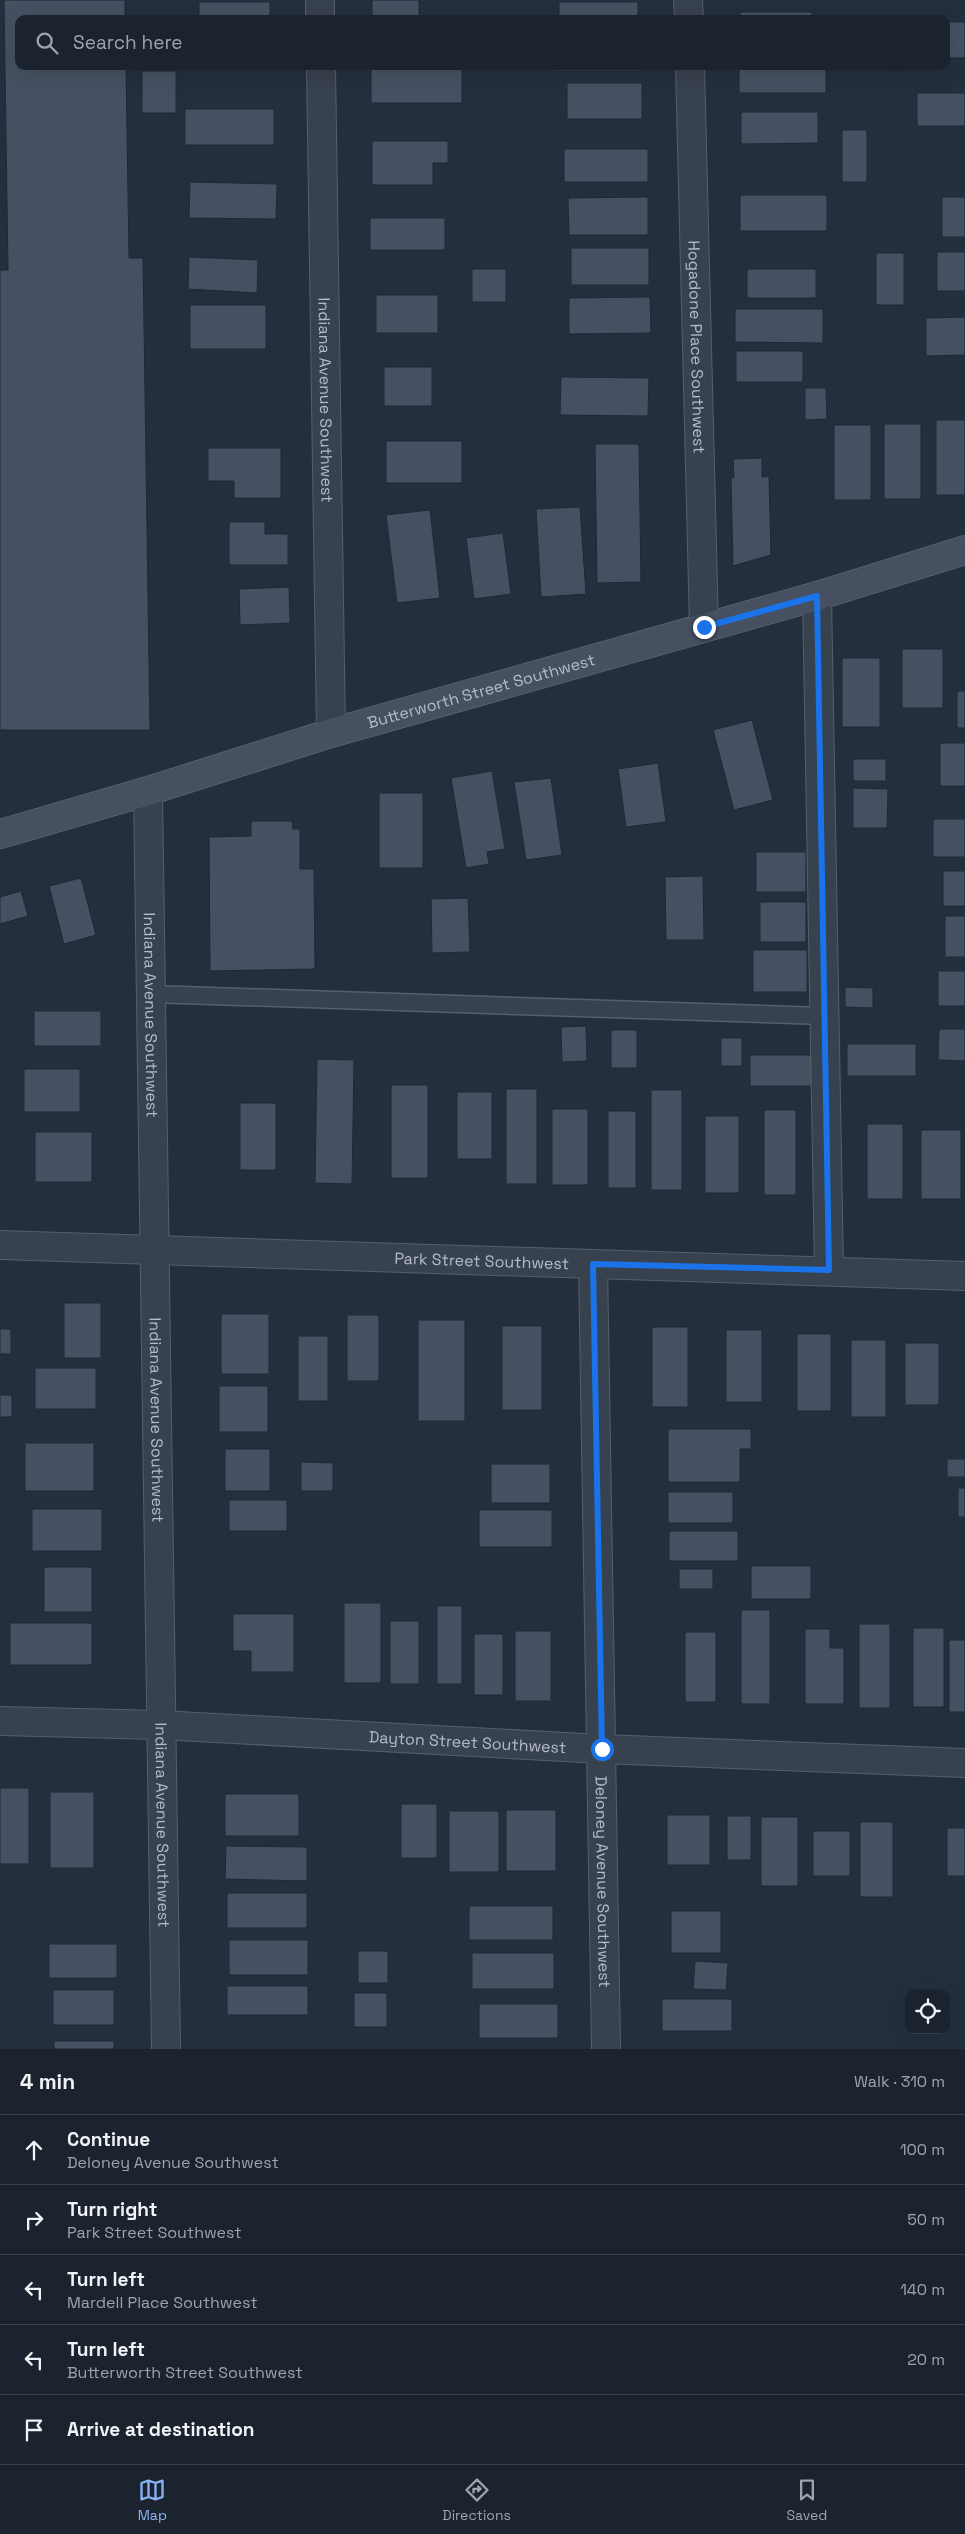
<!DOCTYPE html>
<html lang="en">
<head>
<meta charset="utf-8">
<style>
	body { margin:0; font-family:"Space Grotesk",sans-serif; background:#242b36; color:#f1f3f6 }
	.controls { position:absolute; right:15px; bottom:15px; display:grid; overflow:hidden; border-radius:10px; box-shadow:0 5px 20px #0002 }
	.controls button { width:45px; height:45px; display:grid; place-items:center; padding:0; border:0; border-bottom:1px solid #39404a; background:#1b232e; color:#f1f3f6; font:25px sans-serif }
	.stop { position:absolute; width:15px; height:15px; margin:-11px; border:4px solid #1a73e8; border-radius:50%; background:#fff }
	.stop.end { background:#1a73e8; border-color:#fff; box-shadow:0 1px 5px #0008 }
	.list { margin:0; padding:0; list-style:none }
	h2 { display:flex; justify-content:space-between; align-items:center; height:65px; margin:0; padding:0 20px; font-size:21px }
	h2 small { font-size:16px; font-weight:400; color:#a0a4aa }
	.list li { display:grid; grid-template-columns:32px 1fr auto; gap:15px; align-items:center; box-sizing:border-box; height:70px; padding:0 20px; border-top:1px solid #39404a }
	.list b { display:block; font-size:19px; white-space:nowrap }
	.list p { margin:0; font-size:16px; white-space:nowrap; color:#a0a4aa }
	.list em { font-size:16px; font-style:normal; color:#a0a4aa }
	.icon { flex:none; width:28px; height:28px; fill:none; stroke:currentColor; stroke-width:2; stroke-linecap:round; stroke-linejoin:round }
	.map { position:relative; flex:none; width:965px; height:2049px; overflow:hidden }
	.search { position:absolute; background:#1b232e; box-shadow:0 5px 20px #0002; left:15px; right:15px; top:15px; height:55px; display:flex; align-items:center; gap:12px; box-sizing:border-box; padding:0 18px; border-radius:10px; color:#a0a4aa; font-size:19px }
	.sheet { height:415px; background:#1b232e }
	nav { display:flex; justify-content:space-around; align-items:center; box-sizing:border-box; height:70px; border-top:1px solid #39404a; background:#1b232e; font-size:14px; color:#a0a4aa }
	nav a { display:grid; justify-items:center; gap:2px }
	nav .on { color:#8ab4f8 }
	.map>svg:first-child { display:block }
	.building { fill:#455162; stroke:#1f2835 }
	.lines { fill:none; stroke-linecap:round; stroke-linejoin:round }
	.lane-casing { stroke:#565f6c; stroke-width:19 }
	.street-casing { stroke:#565f6c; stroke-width:30 }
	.secondary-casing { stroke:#565f6c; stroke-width:30 }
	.lane { stroke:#38414e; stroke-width:16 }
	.street { stroke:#38414e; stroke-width:28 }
	.secondary { stroke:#465061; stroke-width:28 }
	.route { stroke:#1a73e8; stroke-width:6 }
	.labels { text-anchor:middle; stroke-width:4; stroke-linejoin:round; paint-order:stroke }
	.street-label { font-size:16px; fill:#b4bcc9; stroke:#1d2633 }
</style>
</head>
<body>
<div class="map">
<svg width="965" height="2049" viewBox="0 0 965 2049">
	<rect width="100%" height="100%" fill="#242f3e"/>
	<!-- building -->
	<path class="building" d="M4 0H125V19H19V66H126L129 258H143L150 730H0V270H8Z
		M372 0H419V19H372Z
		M199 2H270V19H199Z
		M559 2H638V19H559Z
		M740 12H812V19H740Z
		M946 22H965V58H946Z
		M371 66H462V103H371Z
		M555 66H640V71H555Z
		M739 66H826V93H739Z
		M873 66H903V70L873 69Z
		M142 71H176V113H142Z
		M567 83H642V119H567Z
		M917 93H965V126H917Z
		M185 109H274V145H185Z
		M741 112H818V143L741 144Z
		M842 130H867V182H842Z
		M372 141H448V163H433V185H372Z
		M564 149H648V182H564Z
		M190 182 277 184 276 219 189 218Z
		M740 195H827V231H740Z
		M648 197V235H569L568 198Z
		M942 197H965V237H942Z
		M370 218H445V250H370Z
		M571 248H649V285H571Z
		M937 252H965V291H937Z
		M876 253H904V305H876Z
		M189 257 258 260 257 293 188 289Z
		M472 269H506V302H472Z
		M747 269H816V298H747Z
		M376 295H438V333H376Z
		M650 297 651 333 569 334V298Z
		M190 305H266V349H190Z
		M735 309H823V343L735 342Z
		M965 317V355L926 356V318Z
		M736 351H803V382H736Z
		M384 367H432V406H384Z
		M561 377 649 378 648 416 560 415Z
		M805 388H826L827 419 805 420Z
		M936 420H965V495H936Z
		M884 424H921V499H884Z
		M834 425H871V500H834Z
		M386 441H462V483H386Z
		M595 444H639L641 582 597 583Z
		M208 448H281V498H234V481H208Z
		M762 458V477L769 476 771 555 733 566 731 478H734L733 459Z
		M580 507 586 594 541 597 536 509Z
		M430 510 440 598 397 603 386 515Z
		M229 522H265V534H288V565H229Z
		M503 533 511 594 474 599 466 538Z
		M289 587 290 623 240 625 239 589Z
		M902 649H943V708H902Z
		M842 658H880V727H842Z
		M957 691H965V728H957Z
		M752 720 773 800 734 810 713 730Z
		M940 743H965V786H940Z
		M853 759H886V781H853Z
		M658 763 666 822 626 827 618 769Z
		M492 771 505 849 487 852 489 864 466 868 451 778Z
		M551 778 562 855 526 860 514 782Z
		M853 788 888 789 887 828H853Z
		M379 793H423V868H379Z
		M933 819H965V857H933Z
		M251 821H292L293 829H300V869H314L315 969 210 971 209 837 251 836Z
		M756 852H806V892H756Z
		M943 871H965V906H943Z
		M703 876 704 940H666L665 877Z
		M81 878 96 935 64 944 49 886Z
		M21 891 28 916 0 924V897Z
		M468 898 470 952 432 953 431 899Z
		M760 902H806V942H760Z
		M945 916H965V957H945Z
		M753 950H807V992H753Z
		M938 971H965V1006H938Z
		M845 987 873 988V1008L845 1007Z
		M34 1011H101V1046H34Z
		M586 1026 587 1061 562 1062 561 1027Z
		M939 1029H965V1061L938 1060Z
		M611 1030H637V1068H611Z
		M721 1038H742V1066H721Z
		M847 1044H916V1076H847Z
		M750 1055H815V1086H750Z
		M317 1059 354 1060 352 1184 315 1183Z
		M24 1069H80V1112H24Z
		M391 1085H428V1178H391Z
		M506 1089H537V1184H506Z
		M651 1090H682V1190H651Z
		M457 1092H492V1159H457Z
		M240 1103H276V1170H240Z
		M552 1109H588V1185H552Z
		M764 1110H796V1195H764Z
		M608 1111H636V1188H608Z
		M705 1116H739V1193H705Z
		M867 1124H903V1199H867Z
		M921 1130H961V1199H921Z
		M35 1132H92V1182H35Z
		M64 1303H101V1358H64Z
		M221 1314H269V1374H221Z
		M347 1315H379V1381H347Z
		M418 1320H465V1421H418Z
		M502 1326H542V1410H502Z
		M652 1327H688V1407H652Z
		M0 1329H11V1354H0Z
		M726 1330H762V1402H726Z
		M797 1334H831V1411H797Z
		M298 1336H328V1401H298Z
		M851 1340H886V1417H851Z
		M905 1343H939V1405H905Z
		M35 1368H96V1409H35Z
		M219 1386H268V1432H219Z
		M0 1395H12V1417H0Z
		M668 1429H751V1449H740V1482H668Z
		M25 1443H94V1491H25Z
		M225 1449H270V1491H225Z
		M947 1459H965V1477H947Z
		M301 1462 333 1463V1491H301Z
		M491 1464H550V1503H491Z
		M958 1488H965V1517H958Z
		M668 1492H733V1523H668Z
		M229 1500H287V1531H229Z
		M32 1509H102V1551H32Z
		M479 1510H552V1547H479Z
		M669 1531H738V1561H669Z
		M751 1566H811V1599H751Z
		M44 1567H92V1612H44Z
		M679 1569H713V1589H679Z
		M344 1603H381V1683H344Z
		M437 1606H462V1684H437Z
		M741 1610H770V1704H741Z
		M233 1614H294V1672H251V1651H233Z
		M390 1621H419V1684H390Z
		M10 1623H92V1665H10Z
		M859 1624H890V1708H859Z
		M913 1628H944V1707H913Z
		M805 1629H830V1648H844V1704H805Z
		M515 1631H551V1701H515Z
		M685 1632H716V1702H685Z
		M474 1634H503V1695H474Z
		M949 1640H965V1712H949Z
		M0 1788H29V1864H0Z
		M50 1792H94V1868H50Z
		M225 1794H299V1836H225Z
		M401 1804H437V1858H401Z
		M506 1810H556V1871H506Z
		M449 1811H499V1872H449Z
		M667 1815H710V1865H667Z
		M727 1816H751V1860H727Z
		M761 1817H798V1886H761Z
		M860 1822H893V1897H860Z
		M947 1828H965V1876H947Z
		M813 1831H850V1876H813Z
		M226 1846 307 1847V1881L225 1879Z
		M227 1893H307V1928H227Z
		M469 1906H553V1940H469Z
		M671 1911H721V1953H671Z
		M229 1940H308V1975H229Z
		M49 1944H117V1978H49Z
		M358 1951H388V1983H358Z
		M472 1953H554V1989H472Z
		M695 1961 728 1963 726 1990 693 1989Z
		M227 1986H308V2015H227Z
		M53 1990H114V2025H53Z
		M354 1993H387V2027H354Z
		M662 1999H732V2031H662Z
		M479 2004H558V2038H479Z
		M54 2041H114V2049H54Z"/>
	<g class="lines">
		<!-- lane casing -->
		<g class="lane-casing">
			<path id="lane" d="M151 994 824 1016"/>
		</g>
		<!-- street casing -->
		<g class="street-casing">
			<g id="street">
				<path d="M320 0V19"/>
				<path d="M688 0 689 19"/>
				<path id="s1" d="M321 66 331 733"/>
				<path id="s2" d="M690 66 704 627"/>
				<path d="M817 596 829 1270"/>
				<path id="s3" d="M148 791 166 2049"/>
				<path id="s4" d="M0 1245 965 1276"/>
				<path id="s5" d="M593 1264 606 2049"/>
				<path id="s6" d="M0 1721 160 1725 602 1749 965 1763"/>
			</g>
		</g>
		<!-- secondary casing -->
		<g class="secondary-casing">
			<g id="secondary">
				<path id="s7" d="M0 834 148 791 331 733 817 596 965 550"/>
			</g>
		</g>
		<!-- lane -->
		<use href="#lane" class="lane"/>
		<!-- street -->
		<use href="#street" class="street"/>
		<!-- secondary -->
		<use href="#secondary" class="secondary"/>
	</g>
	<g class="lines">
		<!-- route -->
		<path class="route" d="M602 1749 593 1264 829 1270 817 596 704 627"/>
	</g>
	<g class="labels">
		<!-- street labels -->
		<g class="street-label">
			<text dy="6" stroke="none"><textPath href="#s2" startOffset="281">Hogadone Place Southwest</textPath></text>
			<text dy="6" stroke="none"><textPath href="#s1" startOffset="334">Indiana Avenue Southwest</textPath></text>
			<text dy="6" stroke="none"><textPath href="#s7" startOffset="502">Butterworth Street Southwest</textPath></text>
			<text dy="6" stroke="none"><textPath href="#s3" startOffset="224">Indiana Avenue Southwest</textPath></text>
			<text dy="6" stroke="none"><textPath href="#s4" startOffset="482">Park Street Southwest</textPath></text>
			<text dy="6" stroke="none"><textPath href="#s3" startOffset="629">Indiana Avenue Southwest</textPath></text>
			<text dy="6" stroke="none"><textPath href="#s6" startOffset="468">Dayton Street Southwest</textPath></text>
			<text dy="6" stroke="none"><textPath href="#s3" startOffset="1034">Indiana Avenue Southwest</textPath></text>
			<text dy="6" stroke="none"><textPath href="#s5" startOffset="618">Deloney Avenue Southwest</textPath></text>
		</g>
	</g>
</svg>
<div class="controls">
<button><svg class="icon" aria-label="locate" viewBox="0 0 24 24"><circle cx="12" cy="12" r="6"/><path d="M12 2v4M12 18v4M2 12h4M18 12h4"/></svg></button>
</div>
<div class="stop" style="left:602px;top:1749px"></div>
<div class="stop end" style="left:704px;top:627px"></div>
<div class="search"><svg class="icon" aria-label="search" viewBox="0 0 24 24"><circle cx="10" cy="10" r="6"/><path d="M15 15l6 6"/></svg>Search here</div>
</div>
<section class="sheet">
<h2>4 min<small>Walk · 310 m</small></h2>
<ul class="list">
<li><svg class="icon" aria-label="ahead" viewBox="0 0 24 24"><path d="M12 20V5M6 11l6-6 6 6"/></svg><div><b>Continue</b><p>Deloney Avenue Southwest</p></div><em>100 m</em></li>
<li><svg class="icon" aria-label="right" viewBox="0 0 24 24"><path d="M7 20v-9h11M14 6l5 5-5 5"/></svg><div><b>Turn right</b><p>Park Street Southwest</p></div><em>50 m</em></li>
<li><svg class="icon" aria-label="left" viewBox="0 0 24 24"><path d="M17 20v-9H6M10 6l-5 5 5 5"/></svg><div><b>Turn left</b><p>Mardell Place Southwest</p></div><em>140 m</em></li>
<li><svg class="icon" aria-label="left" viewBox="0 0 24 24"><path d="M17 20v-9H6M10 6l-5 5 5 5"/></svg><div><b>Turn left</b><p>Butterworth Street Southwest</p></div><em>20 m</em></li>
<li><svg class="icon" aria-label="arrive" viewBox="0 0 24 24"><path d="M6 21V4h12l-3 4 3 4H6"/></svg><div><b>Arrive at destination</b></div></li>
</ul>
</section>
<nav>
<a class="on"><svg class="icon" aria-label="map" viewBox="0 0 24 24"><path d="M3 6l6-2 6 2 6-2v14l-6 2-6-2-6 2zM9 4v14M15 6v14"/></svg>Map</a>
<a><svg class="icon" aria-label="directions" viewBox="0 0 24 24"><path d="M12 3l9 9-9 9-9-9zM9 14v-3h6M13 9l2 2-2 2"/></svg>Directions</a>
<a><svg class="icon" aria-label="saved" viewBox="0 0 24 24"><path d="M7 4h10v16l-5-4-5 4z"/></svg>Saved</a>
</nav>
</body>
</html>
